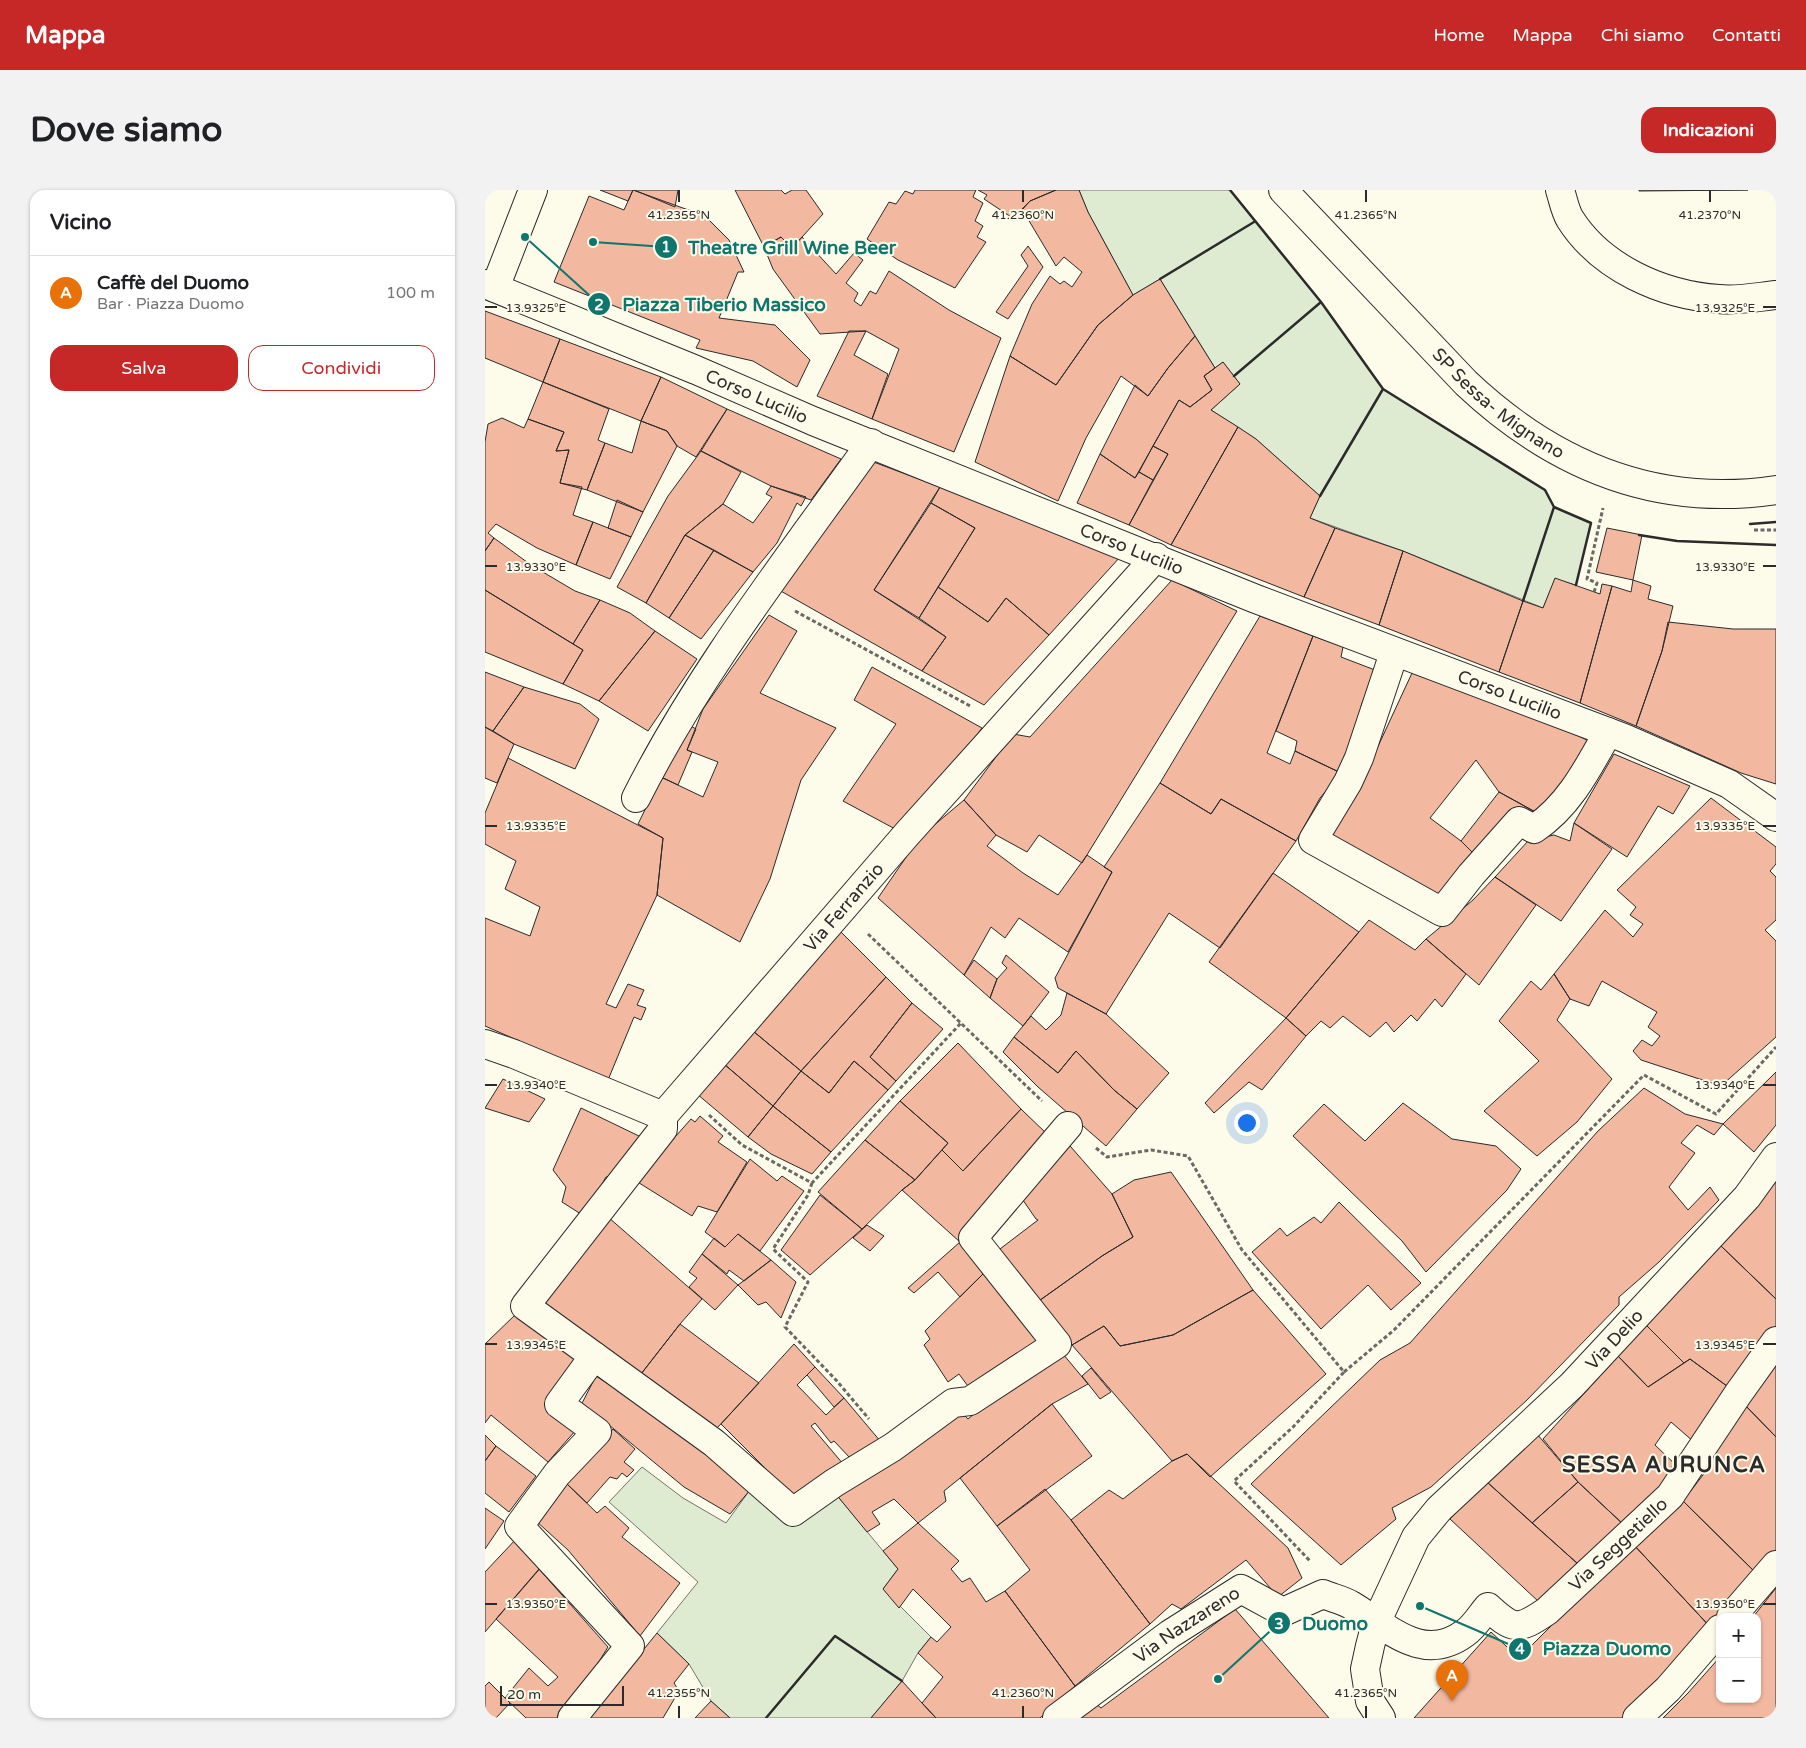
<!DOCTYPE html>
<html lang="it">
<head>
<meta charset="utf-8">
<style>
	body { margin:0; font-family:"Varela Round",sans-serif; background:#f2f2f2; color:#202124 }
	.controls { position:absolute; right:15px; bottom:15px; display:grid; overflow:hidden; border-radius:10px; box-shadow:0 1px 4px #0004 }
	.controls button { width:45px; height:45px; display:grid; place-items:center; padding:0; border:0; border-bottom:1px solid #e0e0e0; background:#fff; color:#202124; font:25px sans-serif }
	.scale { position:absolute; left:15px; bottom:12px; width:124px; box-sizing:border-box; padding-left:5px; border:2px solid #2b2b2b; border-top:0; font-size:14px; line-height:18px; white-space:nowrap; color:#2b2b2b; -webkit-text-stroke:4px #fdfbea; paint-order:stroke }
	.you { position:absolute; left:761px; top:932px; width:18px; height:18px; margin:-12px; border:4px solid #fff; border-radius:50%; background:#1a73e8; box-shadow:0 0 0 8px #1a73e833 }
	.badge { display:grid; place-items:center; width:32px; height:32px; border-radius:50%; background:#c62828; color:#fff; font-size:16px; font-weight:700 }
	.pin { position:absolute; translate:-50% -41px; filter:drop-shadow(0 1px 2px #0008) }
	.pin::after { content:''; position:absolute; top:26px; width:18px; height:15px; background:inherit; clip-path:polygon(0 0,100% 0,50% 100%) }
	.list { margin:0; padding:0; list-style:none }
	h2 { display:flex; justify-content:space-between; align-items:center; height:65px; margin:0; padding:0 20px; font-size:21px }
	h2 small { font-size:16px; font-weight:400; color:#757577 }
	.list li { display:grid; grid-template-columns:32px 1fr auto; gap:15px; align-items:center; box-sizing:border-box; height:75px; padding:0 20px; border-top:1px solid #e0e0e0 }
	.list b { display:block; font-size:19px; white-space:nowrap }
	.list p { margin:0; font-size:16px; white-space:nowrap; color:#757577 }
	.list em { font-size:16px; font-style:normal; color:#757577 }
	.actions { display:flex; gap:10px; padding:15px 20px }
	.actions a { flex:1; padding:11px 0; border:1px solid #c62828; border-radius:15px; text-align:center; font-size:18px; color:#c62828 }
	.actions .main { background:#c62828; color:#fff }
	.map { position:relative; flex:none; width:1291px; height:1528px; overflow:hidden; border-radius:15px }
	header { display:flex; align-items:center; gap:30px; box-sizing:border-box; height:70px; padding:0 25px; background:#c62828; color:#fff }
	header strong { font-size:24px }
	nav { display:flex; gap:28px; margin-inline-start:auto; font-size:18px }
	.intro { display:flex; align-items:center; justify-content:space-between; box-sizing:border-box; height:120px; padding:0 30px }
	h1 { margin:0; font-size:35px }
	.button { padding:12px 22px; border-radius:15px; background:#c62828; color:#fff; font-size:18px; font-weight:700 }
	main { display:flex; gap:30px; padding:0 30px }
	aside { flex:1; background:#fff; border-radius:15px; box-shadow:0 1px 4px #0004 }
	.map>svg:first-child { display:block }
	.green { fill:#deebd1; stroke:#74746e }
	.building { fill:#f2b8a0; stroke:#2b2b2b }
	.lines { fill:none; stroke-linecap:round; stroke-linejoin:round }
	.minor-casing { stroke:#2b2b2b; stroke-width:30 }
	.tertiary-casing { stroke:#2b2b2b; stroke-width:30 }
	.path { stroke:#6a6964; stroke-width:3; stroke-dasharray:4 2.5; stroke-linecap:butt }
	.minor { stroke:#fdfbea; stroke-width:28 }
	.tertiary { stroke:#fdfbea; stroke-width:28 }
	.wall { stroke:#2b2b2b; stroke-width:2.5 }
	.ticks { fill:none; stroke:#2b2b2b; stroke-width:2 }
	.labels { text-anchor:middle; stroke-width:4; stroke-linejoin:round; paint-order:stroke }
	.street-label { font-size:18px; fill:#2b2b2b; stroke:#fdfbea }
	.district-label { font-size:22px; font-weight:bold; letter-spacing:1px; fill:#2b2b2b; stroke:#fdfbea }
	.ticks-label { font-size:12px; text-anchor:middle; fill:#2b2b2b; stroke:#fdfbea; stroke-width:4; stroke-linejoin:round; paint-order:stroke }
	.leader { fill:none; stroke:#0f766e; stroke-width:2 }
	.callout-dot { fill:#0f766e; stroke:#fdfbea; stroke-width:2 }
	.mark-label { font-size:15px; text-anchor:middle; font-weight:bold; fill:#fff }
	.callout-label { font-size:19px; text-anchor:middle; font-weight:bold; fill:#0f766e; stroke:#fdfbea; stroke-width:4; stroke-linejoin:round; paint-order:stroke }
</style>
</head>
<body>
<header>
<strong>Mappa</strong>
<nav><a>Home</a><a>Mappa</a><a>Chi siamo</a><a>Contatti</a></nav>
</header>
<div class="intro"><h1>Dove siamo</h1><a class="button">Indicazioni</a></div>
<main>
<aside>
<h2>Vicino<small></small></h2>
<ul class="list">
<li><span class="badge" style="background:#e8710a">A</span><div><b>Caffè del Duomo</b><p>Bar · Piazza Duomo</p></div><em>100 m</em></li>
</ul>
<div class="actions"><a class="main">Salva</a><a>Condividi</a></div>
</aside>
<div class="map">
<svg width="1291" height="1528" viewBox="0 0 1291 1528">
	<rect width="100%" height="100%" fill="#fdfbea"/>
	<!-- green -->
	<path class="green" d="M594 0H745L836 112 898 199 1060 300 1069 317 1106 333 1091 395 1070 389 1058 418 918 361 825 328 835 306 771 249 726 220 755 194 738 172 730 178 675 89 648 105 603 22Z
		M157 1277 198 1308 241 1333 265 1300 311 1336 350 1303 413 1379 398 1399 446 1447 433 1463 417 1491 386 1528H245L226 1511 204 1474 172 1443 213 1392 124 1312Z"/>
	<!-- building -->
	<path class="building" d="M115 0H148L143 11Z
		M148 0 220 26 244 50 259 82H253L234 128 290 135 325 170 312 197 268 171 211 158 215 150 69 92 104 6 139 20Z
		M149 0H193L190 17Z
		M250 0H296L300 4 307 0H321L338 24 307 58 296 47 279 57Z
		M430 0H491L488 7 498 13 490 31 498 36 492 47 501 52 470 98 413 70 382 49 404 12 411 14 420 1 428 4Z
		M493 0H571L545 11 529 29 499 9 502 5Z
		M571 0H594L603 22 648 105 613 135 571 195 525 166 547 114 565 86 575 94 579 91 587 97 597 82 579 67 571 76 537 19 545 11Z
		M1154 0H1263L1154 1Z
		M296 47 307 58 317 47 351 84 369 63 378 70 361 93 373 103 369 111 376 116 385 101 391 104 404 81 464 120 516 148 469 262 387 229 414 159 381 141 335 144 288 79 279 57Z
		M543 56 558 77 523 129 511 122 543 76 536 65Z
		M675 89 710 146 683 178 663 206 636 186 601 248 573 311 490 272 525 166 571 195 613 135 648 105Z
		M0 121 75 149 58 192 0 168Z
		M364 141H381L369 165 403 184 387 229 332 206Z
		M710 146 730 178 719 186 727 200 705 217 694 210 650 288 615 264 650 195 663 206 683 178Z
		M75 149 176 187 156 231 58 192Z
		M738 172 755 194 726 220 753 237 686 355 644 335 683 264 668 256 694 210 705 217 727 200 719 186Z
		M176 187 242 219 211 267 192 256 182 241 156 231Z
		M58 192 124 219 113 250 120 253 102 300 75 293 84 260 71 261 79 242 43 229Z
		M242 219 356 269 326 310 286 296 216 261Z
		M17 228 39 238 43 229 79 242 71 261 84 260 75 293 97 297 88 325 108 332 91 375 52 358 11 334 3 343 9 348 0 361V252L3 234Z
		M156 231 182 241 192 256 158 322 102 300 120 253 147 263Z
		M753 237 771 249 835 306 825 328 850 338 819 407 686 355Z
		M668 256 683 264 668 290 654 282Z
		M216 261 256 282 238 314 200 345 161 413 132 397 183 306Z
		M615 264 650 288 654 282 668 290 644 335 592 313Z
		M386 271 455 297 389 400 461 447 437 481 294 400Z
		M286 296 321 307 316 316 312 313 292 353 268 382 200 345 238 314 268 333 287 307 281 304Z
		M455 297 636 366 564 445 521 408 503 432 453 397 490 338 446 313Z
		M132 310 158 322 146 347 123 338Z
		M446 313 490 338 434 428 389 400Z
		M108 332 146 347 125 389 91 375Z
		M850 338 918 361 894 435 819 407Z
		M1122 338 1157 345 1148 390 1111 382Z
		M200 345 229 360 184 428 161 413Z
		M9 348 46 375 90 401 115 410 88 454 0 400V361Z
		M229 360 268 382 216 449 184 428Z
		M918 361 1038 411 1014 482 894 435Z
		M1070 388 1115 404 1117 394 1127 396 1095 513 1014 482 1038 411 1058 418Z
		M687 390 752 421 597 673 554 645 542 662 511 645 479 610 528 544 545 547Z
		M1148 390 1166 396 1163 409 1188 416 1177 461 1151 536 1095 513 1127 396 1146 402Z
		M453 397 503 432 521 408 564 445 499 515 437 481 461 447 434 428Z
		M0 400 98 460 78 494 0 462Z
		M115 410 145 423 170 441 114 511 78 494 98 460 88 454Z
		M284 425 312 441 275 503 351 538 316 590 285 689 255 752 172 705 178 648 153 634 176 587 218 607 233 572 202 560 218 519Z
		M775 426 828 446 782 563 805 574 810 561 856 583 835 608 811 651 736 609 726 624 675 593Z
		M1183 432 1248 439H1291V594L1256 583 1151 536 1177 461Z
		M170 441 212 469 163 541 114 511Z
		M828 446 858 457 856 467 890 480 876 516 879 518 856 583 810 561 812 551 791 541Z
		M387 477 497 538 446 606 412 640 358 611 411 534 369 510Z
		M0 482 39 497 8 541 0 537Z
		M927 483 1066 533 1104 551 1078 598 1054 624 1014 602 991 570 945 628 976 651 990 665 953 708 843 651 889 565Z
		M39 497 95 514 114 529 90 579 29 554 8 541Z
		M202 534 211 539 202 560 207 562 193 595 176 587Z
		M0 537 29 554 12 593 0 588Z
		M1129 564 1205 596 1188 624 1173 616 1142 667 1089 633Z
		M23 568 178 648 172 705 121 814 131 818 143 794 159 800 152 815 161 818 156 830 149 827 123 890 0 836V728L45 746 55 717 20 699 31 671 0 654V623Z
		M675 593 726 624 736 609 811 651 735 758 684 723 621 824 573 798 570 788 627 682 619 677Z
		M1014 602 1054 624 990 665 976 651Z
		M1226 608 1291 657V674L1285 681 1291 687V730L1280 740 1291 751V847L1236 896 1156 870 1148 861 1157 850 1167 856 1175 846 1163 837 1172 822 1117 791 1104 816 1085 809 1069 784 1120 720 1148 747 1158 734 1145 725 1151 717 1132 700Z
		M479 610 511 645 502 656 538 683 573 705 602 665 627 682 583 762 534 728 520 748 506 737 479 785 393 708 435 647Z
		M1089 633 1127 659 1076 731 1010 687 1044 650 1069 645 1085 651Z
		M788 683 874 742 801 828 724 772Z
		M1010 687 1051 715 994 795 941 749 988 710Z
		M884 730 930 760 941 749 981 784 957 817 950 809 932 831 926 825 909 842 901 832 885 847 858 826 845 838 836 831 821 846 801 828Z
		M354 740 401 787 316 881 268 841Z
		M521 765 564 802 538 836 505 808 512 789 522 778 517 773Z
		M489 770 512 789 505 808 479 785Z
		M1069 784 1085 809 1072 830 1127 889 1092 932 1052 966 999 921 1054 871 1014 831 1046 791 1056 800Z
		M401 787 427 813 385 867 411 891 403 900 369 871 344 903 316 881Z
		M582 803 621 824 684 883 652 919 629 900 591 861 573 883 529 847 546 826 561 840 576 825Z
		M427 813 458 839 411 891 385 867Z
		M801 828 821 846 777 900 764 892 729 923 720 913Z
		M268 841 316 881 288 916 239 874Z
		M529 847 573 883 591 861 629 900 652 919 621 956 553 897 518 862Z
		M473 853 536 919 478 981 457 960 463 953 415 911Z
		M369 871 403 900 346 962 288 916 316 881 344 903Z
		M239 874 288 916 263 947 212 904Z
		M1291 882V935L1269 962 1238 934Z
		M18 889 60 909 44 932 0 918Z
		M1159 898 1200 924 1238 934 1229 945 1212 935 1196 953 1210 963 1184 997 1203 1020 1225 997 1234 1010 1174 1072 1134 1107V1115L1041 1211 946 1297 907 1318 911 1329 856 1375 766 1294 895 1170 925 1153 1113 941Z
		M415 911 463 953 430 990 380 950Z
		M918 913 967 949 1011 956 1036 979 1022 1000 941 1082 917 1051 808 946 839 914 880 951Z
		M288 916 346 962 327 984 286 964 263 947Z
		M96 918 156 947 136 983 121 987 99 1026 77 1012 81 997 68 980Z
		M536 919 562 944 475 1052 417 1000 430 990 457 960 478 981Z
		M215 926 238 946 233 952 262 972 232 1022 213 1016 207 1026 151 991 206 929 210 932Z
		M579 949 627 1004 648 1047 617 1066 551 1113 511 1062 553 1030 551 1029 533 1003Z
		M380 950 430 990 417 1000 377 1039 333 1002Z
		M265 969 292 991 297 986 319 1001 275 1061 253 1044 240 1057 220 1042Z
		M686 982 768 1100 688 1145 635 1156 619 1136 587 1155 551 1113 617 1066 648 1047 627 1004 649 990Z
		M1291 991V1109L1236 1056Z
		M335 1005 377 1039 325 1085 296 1060Z
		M854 1012 936 1093 906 1120 883 1095 836 1139 767 1062 795 1038 802 1046 829 1027 836 1033Z
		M123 1027 217 1109 195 1134 156 1184 57 1115Z
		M382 1035 399 1046 385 1061 368 1048Z
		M253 1044 286 1070 259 1091 244 1080 242 1084 217 1064 229 1048 240 1057Z
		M475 1052 501 1081 475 1107 453 1082 429 1103 423 1098Z
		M1236 1056 1291 1109V1140L1246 1199 1205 1169 1199 1173 1160 1134Z
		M217 1064 253 1095 230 1120 204 1097 212 1088 204 1082Z
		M286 1070 311 1092 296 1128 281 1112 273 1115 253 1095Z
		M501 1081 560 1151 488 1203 474 1184 463 1192 439 1155 445 1149 440 1141Z
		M768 1100 841 1184 725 1287 702 1264 687 1271 587 1155 619 1136 635 1156 688 1145Z
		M31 1124 94 1169 60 1216 90 1241 63 1272 6 1225 0 1233V1154Z
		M195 1134 274 1193 232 1238 156 1184Z
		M1160 1134 1199 1173 1163 1197 1133 1166Z
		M309 1154 330 1177 312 1195 341 1225 359 1208 396 1252 366 1269 349 1251 346 1253 330 1233 326 1236 359 1275 312 1310 236 1234Z
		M578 1164 603 1194 567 1214 459 1301 461 1311 433 1333 409 1309 387 1322 395 1334 382 1342 350 1303 474 1220 483 1229 525 1194Z
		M1133 1166 1163 1197 1205 1169 1246 1199 1209 1252 1186 1232 1170 1255 1194 1278 1139 1335 1093 1292 1058 1249Z
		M1291 1171V1247L1258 1213Z
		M330 1177 359 1208 349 1217 322 1185Z
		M606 1178 626 1202 615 1209 597 1186Z
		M111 1186 171 1225 220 1261 265 1300 245 1324 199 1297 118 1230 95 1217Z
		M1258 1213 1291 1247V1360L1273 1385 1198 1311 1221 1281Z
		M567 1214 607 1266 512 1336 475 1288Z
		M128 1239 150 1259 139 1272 149 1280 142 1287 137 1283 132 1289 125 1287 102 1313 82 1294Z
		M1052 1244 1093 1292 1047 1333 1002 1292Z
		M0 1245 11 1256 0 1271Z
		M11 1256 51 1286 24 1322 0 1303V1271Z
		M702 1264 803 1358 817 1388 793 1407 761 1370 696 1419 687 1414 665 1434 586 1330 624 1300 638 1309 687 1271Z
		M1002 1292 1093 1374 1054 1412 965 1329Z
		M1093 1292 1139 1335 1093 1374 1047 1333Z
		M82 1294 112 1323 120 1316 144 1338 137 1347 195 1393 155 1446 83 1360 51 1331Z
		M560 1299 586 1330 665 1434 590 1496 520 1401 545 1380 512 1336Z
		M1198 1311 1273 1385 1228 1440 1148 1354Z
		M0 1318 19 1331 0 1359Z
		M433 1333 474 1371 466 1379 477 1392 485 1388 501 1412 520 1401 590 1496 555 1528H451L437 1513 458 1487 433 1463 446 1447 452 1452 466 1437 428 1399 414 1418 398 1399 413 1379 398 1361Z
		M32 1348 58 1375 0 1442V1382Z
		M1148 1354 1228 1440 1141 1528H929L1006 1442 1034 1468Z
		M54 1379 123 1457 95 1502 72 1528H41L20 1508 44 1478 63 1496 73 1487 11 1429Z
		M1291 1398V1528H1178L1203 1503 1235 1467V1509H1272V1427H1268Z
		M750 1419 844 1528H595L610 1513 616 1518Z
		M172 1443 204 1474 189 1493 194 1501 178 1528H103Z
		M417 1491 437 1513 451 1528H386Z
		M4 1492 25 1513 11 1528H0V1496Z
		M226 1511 245 1528H210Z"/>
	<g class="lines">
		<!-- minor casing -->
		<g class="minor-casing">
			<g id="minor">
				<path d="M1075 0C1078 9 1080 21 1085 29 1116 78 1177 105 1234 109 1253 111 1272 107 1291 105"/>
				<path id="s1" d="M0 94 211 180 328 231 771 409 1139 548 1244 594 1291 627"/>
				<path d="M10 98 48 0"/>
				<path d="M909 463 874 568 863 592 828 650 957 722 986 685 1034 631 1049 639C1084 616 1103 578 1123 542"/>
				<path d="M151 608C215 481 304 368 386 253"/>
				<path d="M0 854 29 864 178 926"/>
				<path d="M178 926V939L40 1116 229 1253 308 1322 349 1293 408 1257 468 1213 485 1211 572 1154 488 1048 583 936"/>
				<path id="s2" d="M178 926 422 644 671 367"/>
				<path d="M1246 1427 1291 1375"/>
				<path d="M87 1528 145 1456 34 1336 72 1284 112 1242 74 1214 109 1166"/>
				<path id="s3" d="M572 1528 685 1444 756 1399 798 1422 838 1404C847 1408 858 1410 866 1415 902 1436 937 1475 980 1443 989 1437 996 1425 1003 1417 1028 1440 1033 1441 1062 1421L1185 1306 1253 1204 1291 1151"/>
				<path id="s4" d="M896 1528 885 1511 880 1479 885 1456 891 1433 931 1347 954 1319 1087 1195 1262 1007 1291 967"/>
				<path d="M1152 1528 1183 1499 1235 1439"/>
			</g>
		</g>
		<!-- tertiary casing -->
		<g class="tertiary-casing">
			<g id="tertiary">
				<path id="s5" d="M798 0 981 193C1068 275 1170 318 1291 300"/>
			</g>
		</g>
		<!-- path -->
		<path class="path" d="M1269 340H1291
			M1109 402 1112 393 1102 389 1118 318
			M310 421 487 517
			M383 744 557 911
			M224 925 257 955 327 993 476 833
			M611 958 622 967 666 960 703 966 757 1060 859 1182 808 1237 749 1291 825 1371
			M327 993 323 1005 288 1059 323 1092 300 1137 351 1190 384 1229
			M859 1182 909 1140 1159 885 1231 924 1291 857"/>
		<!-- minor -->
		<use href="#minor" class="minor"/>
		<!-- tertiary -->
		<use href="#tertiary" class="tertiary"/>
		<!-- wall -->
		<path class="wall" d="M745 0 836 112 898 199 1060 300 1069 317 1106 333 1091 395
			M675 89 769 32
			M749 186 836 112
			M835 306 898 199
			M1265 334 1291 332
			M1154 345 1192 351 1291 355
			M1038 411 1069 317
			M281 1528 350 1446 417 1491"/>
	</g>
	<!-- ticks -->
	<path class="ticks" d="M194 0V12M538 0V12M881 0V12M1225 0V12M0 117H12M1278 117H1291M0 376H12M1278 376H1291M0 636H12M1278 636H1291M0 895H12M1278 895H1291M0 1154H12M1278 1154H1291M0 1414H12M1278 1414H1291M194 1516V1528M538 1516V1528M881 1516V1528"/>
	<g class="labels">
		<!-- street labels -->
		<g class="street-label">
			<text dy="6" stroke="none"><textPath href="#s1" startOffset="294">Corso Lucilio</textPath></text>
			<text dy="6" stroke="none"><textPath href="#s5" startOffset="304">SP Sessa- Mignano</textPath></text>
			<text dy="6" stroke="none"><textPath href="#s1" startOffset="699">Corso Lucilio</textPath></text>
			<text dy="6" stroke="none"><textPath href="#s1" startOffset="1104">Corso Lucilio</textPath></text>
			<text dy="6" stroke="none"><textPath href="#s2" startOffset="276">Via Ferranzio</textPath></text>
			<text dy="6" stroke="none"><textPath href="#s4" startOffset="475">Via Delio</textPath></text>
			<text dy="6" stroke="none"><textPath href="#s3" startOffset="675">Via Seggetiello</textPath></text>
			<text dy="6" stroke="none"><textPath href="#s3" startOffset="160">Via Nazzareno</textPath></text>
		</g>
		<!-- district labels -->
		<g class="district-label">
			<text x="1179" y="1282">SESSA AURUNCA</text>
		</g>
	</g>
	<g class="ticks-label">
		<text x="194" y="29">41.2355°N</text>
		<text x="538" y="29">41.2360°N</text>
		<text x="881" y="29">41.2365°N</text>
		<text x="1225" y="29">41.2370°N</text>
		<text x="1240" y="122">13.9325°E</text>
		<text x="51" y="122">13.9325°E</text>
		<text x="1240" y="381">13.9330°E</text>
		<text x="51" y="381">13.9330°E</text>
		<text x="1240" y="640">13.9335°E</text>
		<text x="51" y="640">13.9335°E</text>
		<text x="1240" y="899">13.9340°E</text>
		<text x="51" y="899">13.9340°E</text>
		<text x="1240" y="1159">13.9345°E</text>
		<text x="51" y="1159">13.9345°E</text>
		<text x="51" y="1418">13.9350°E</text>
		<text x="1240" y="1418">13.9350°E</text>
		<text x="194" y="1507">41.2355°N</text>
		<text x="538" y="1507">41.2360°N</text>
		<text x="881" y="1507">41.2365°N</text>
	</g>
	<!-- callouts -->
	<path class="leader" d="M108 52L181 57M40 47L114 114M733 1489L794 1433M935 1416L1035 1459"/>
	<g class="callout-dot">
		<circle cx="108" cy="52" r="5"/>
		<circle cx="40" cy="47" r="5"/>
		<circle cx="733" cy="1489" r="5"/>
		<circle cx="935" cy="1416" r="5"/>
		<circle cx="181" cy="57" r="12"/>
		<circle cx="114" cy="114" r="12"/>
		<circle cx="794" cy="1433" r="12"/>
		<circle cx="1035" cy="1459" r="12"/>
	</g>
	<g class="mark-label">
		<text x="181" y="62">1</text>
		<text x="114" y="120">2</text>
		<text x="794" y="1439">3</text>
		<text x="1035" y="1464">4</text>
	</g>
	<g class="callout-label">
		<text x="307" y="64">Theatre Grill Wine Beer</text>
		<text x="239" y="121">Piazza Tiberio Massico</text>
		<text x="850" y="1440">Duomo</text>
		<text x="1122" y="1465">Piazza Duomo</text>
	</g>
</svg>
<div class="controls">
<button>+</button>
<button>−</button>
</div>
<div class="scale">20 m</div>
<div class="you"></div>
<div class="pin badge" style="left:967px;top:1511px;background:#e8710a">A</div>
</div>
</main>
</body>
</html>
